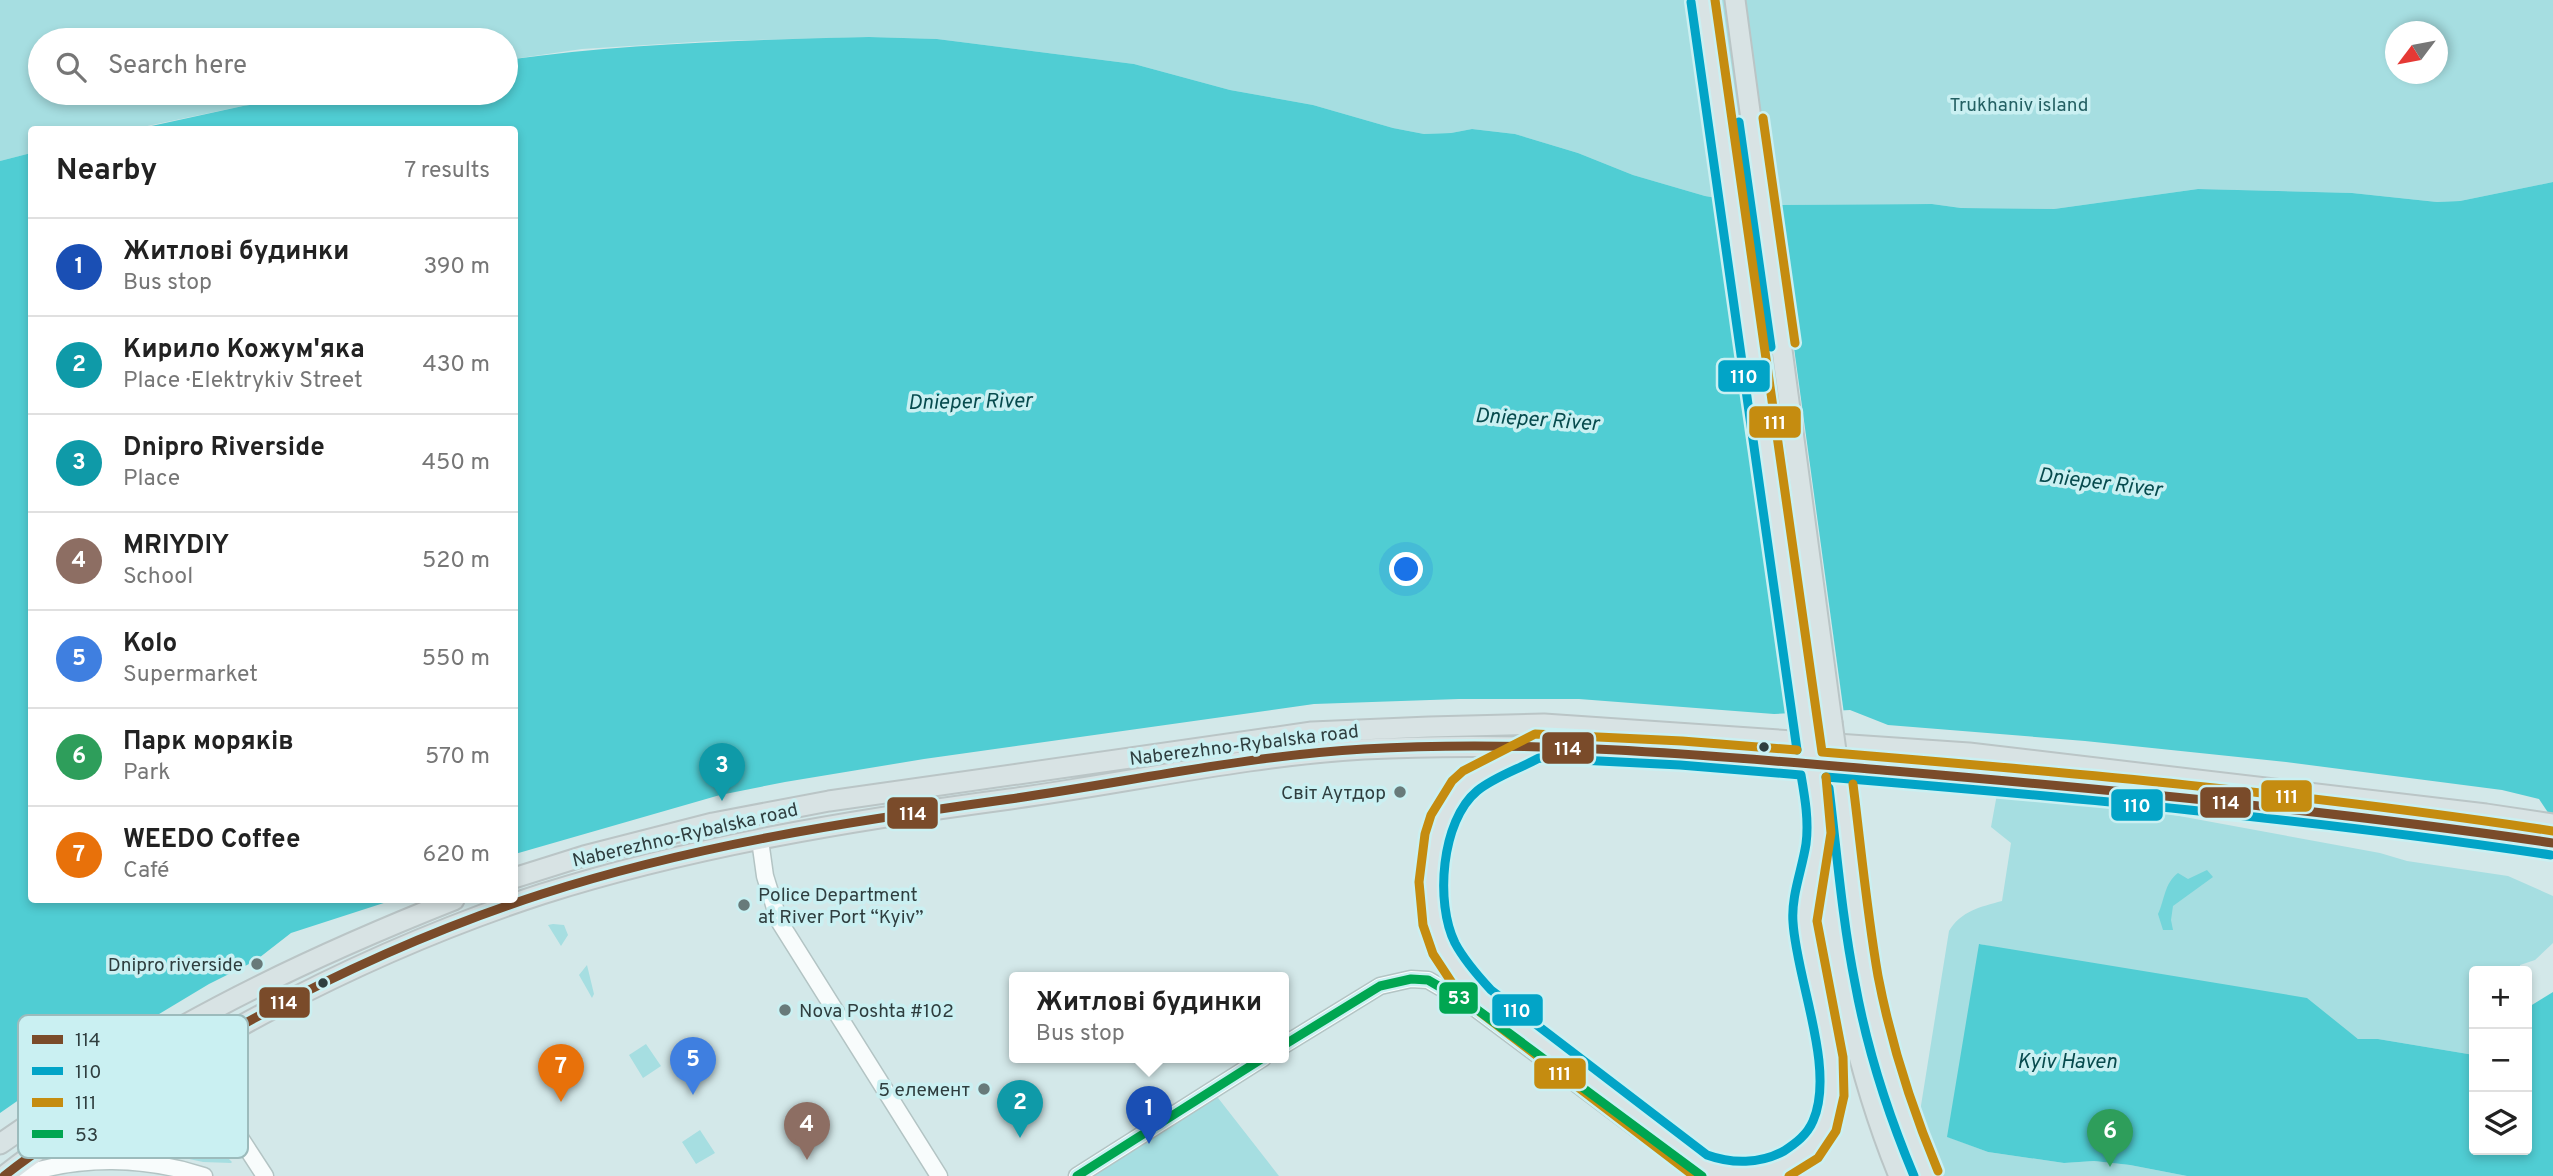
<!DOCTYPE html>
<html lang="en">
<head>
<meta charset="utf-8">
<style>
	body { margin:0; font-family:Overpass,sans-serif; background:#f2f2f2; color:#222 }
	.controls { position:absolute; right:21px; bottom:21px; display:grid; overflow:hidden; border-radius:7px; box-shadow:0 4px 10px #0003 }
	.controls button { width:63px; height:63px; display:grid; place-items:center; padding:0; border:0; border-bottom:2px solid #e0e0e0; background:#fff; color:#222; font:35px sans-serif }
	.compass { position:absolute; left:2385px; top:21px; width:63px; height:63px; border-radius:50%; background:#fff; box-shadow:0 4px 10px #0003; rotate:238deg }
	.you { position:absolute; left:1407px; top:570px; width:24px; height:24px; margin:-18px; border:5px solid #fff; border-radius:50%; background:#1a73e8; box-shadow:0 0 0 10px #1a73e833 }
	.badge { display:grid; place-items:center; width:46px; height:46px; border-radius:50%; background:#1a73e8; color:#fff; font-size:23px; font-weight:700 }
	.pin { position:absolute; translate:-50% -58px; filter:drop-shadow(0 2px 4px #0008) }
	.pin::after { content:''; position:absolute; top:37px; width:24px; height:21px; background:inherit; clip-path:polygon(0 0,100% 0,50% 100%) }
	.popup { position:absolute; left:1009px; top:972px; width:280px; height:91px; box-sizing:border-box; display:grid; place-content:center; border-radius:7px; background:#fff; filter:drop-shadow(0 2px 5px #0005); font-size:23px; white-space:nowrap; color:#767676 }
	.popup b { font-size:26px; color:#222 }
	.popup::after { content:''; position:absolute; left:50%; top:100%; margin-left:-14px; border:14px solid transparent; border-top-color:#fff }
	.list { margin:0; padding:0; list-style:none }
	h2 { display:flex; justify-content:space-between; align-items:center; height:91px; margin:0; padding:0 28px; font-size:30px }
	h2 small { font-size:23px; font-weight:400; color:#767676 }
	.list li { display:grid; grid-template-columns:46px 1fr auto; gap:21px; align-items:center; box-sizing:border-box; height:98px; padding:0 28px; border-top:2px solid #e0e0e0 }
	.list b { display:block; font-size:26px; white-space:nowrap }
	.list p { margin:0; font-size:23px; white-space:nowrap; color:#767676 }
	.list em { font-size:23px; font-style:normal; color:#767676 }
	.icon { flex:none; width:38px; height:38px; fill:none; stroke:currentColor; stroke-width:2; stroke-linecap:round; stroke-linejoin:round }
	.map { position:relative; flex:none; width:2553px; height:1176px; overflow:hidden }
	.search { position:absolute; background:#fff; box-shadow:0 4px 10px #0003; left:28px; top:28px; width:490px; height:77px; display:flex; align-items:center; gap:18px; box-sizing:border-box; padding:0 24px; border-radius:38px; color:#767676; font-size:26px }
	.panel { position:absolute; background:#fff; box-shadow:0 4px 10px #0003; left:28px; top:126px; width:490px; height:777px; border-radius:7px }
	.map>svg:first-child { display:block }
	.green { fill:#a6dee1; fill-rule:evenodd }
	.forest { fill:#73d5da }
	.water { fill:#50cdd3 }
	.pier { fill:#d3e8e9 }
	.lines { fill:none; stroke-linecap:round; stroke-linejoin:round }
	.minor-casing { stroke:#b3c4c4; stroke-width:19 }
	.major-casing { stroke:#bac5c6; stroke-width:23 }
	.minor { stroke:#f8fcfc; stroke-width:16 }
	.major { stroke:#d8e3e4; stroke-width:19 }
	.major-bridge-casing { stroke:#bac5c6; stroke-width:23; stroke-linecap:butt }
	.major-bridge { stroke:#d8e3e4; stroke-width:19 }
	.bus-1-casing { stroke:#caf0f2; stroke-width:14 }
	.bus-2-casing { stroke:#caf0f2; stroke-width:14 }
	.bus-3-casing { stroke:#caf0f2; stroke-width:14 }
	.bus-4-casing { stroke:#caf0f2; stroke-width:14 }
	.bus-1 { stroke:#7a4b2a; stroke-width:9 }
	.bus-2 { stroke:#02a4c7; stroke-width:9 }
	.bus-3 { stroke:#c58c10; stroke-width:9 }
	.bus-4 { stroke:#00a651; stroke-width:9 }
	.bus-dot { fill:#2f3e3f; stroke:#caf0f2; stroke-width:2.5 }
	.poi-dot { fill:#687a7a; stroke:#caf0f2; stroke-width:2.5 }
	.labels { text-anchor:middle; stroke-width:7; stroke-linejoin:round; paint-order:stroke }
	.park-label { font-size:19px; fill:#246063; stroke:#caf0f2 }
	.street-label { font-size:19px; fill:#2f3e3f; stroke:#caf0f2 }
	.poi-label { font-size:19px; fill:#2f3e3f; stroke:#caf0f2; text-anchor:end }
	.water-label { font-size:21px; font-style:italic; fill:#074b4e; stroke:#caf0f2 }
	.key { fill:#caf0f2; stroke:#9cbbbc; stroke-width:2 }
	.key-label { font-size:19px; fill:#2f3e3f }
	.line-badge { stroke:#caf0f2; stroke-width:2.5 }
	.badge-label { font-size:19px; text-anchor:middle; font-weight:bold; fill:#fff }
</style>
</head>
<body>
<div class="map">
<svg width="2553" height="1176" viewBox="0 0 2553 1176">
	<rect width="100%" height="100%" fill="#d3e8e9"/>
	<!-- green -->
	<path class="green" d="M0 0H2553V182L2460 201 2437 202 2352 193 2198 189 2054 209 1961 208 1932 204 1776 205 1729 200 1705 196 1633 175 1578 153 1515 134 1472 129 1451 133 1424 134 1393 128 1313 105 1230 90 1134 64 937 39 869 37 711 41 582 49 506 60V40H40V93H328L243 106 133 129 32 130 31 153 0 161ZM2396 32H2438V74H2396Z
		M1997 794 2141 809 2380 853 2407 861 2508 876 2553 896V943L2535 960 2520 965V971H2474V1055L2378 1039H2358L2340 1026 1980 944 1948 1137 1988 1152 2064 1163 2094 1161 2130 1165 2187 1176H1942L1919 1118 1949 931C1961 911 1980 907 2002 901L2011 843 1991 827Z
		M553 924 564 925 568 935 561 946 548 925Z
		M587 965 594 994 592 998 579 975Z
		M646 1044 661 1066 643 1078 629 1055Z
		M182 1087 194 1098 199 1108 200 1120 218 1148 232 1162 231 1163 203 1162 134 1147 60 1152 161 1088Z
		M1215 1094 1279 1176H1092Z
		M700 1130 715 1153 696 1164 682 1142Z"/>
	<!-- forest -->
	<path class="forest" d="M2207 870 2213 877 2173 906 2171 920 2173 930H2163L2158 914C2165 899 2164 884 2178 873L2188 879Z"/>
	<!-- water -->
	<path class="water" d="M869 37 937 39 1134 64 1230 90 1313 105 1393 128 1424 134 1451 133 1472 129 1515 134 1578 153 1633 175 1705 196 1729 200 1776 205 1932 204 1961 208 2054 209 2198 189 2352 193 2437 202 2460 201 2553 182V820L2539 799 2502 790 2286 762 2085 741 1888 725 1850 710 1774 714 1579 699H1459L1314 704 924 759 785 782 720 795 515 854 514 130H133L243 106 328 93H506V60C627 43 747 40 869 37Z
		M31 153 32 900H393L291 933 255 961 209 984 36 1088 0 1113V161Z
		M1979 944 2307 998 2358 1039H2378L2474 1055V1150H2527V1008L2553 992V1176H2187L2130 1165 2094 1161 2064 1163 1988 1152 1947 1137Z"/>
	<!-- pier -->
	<path class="pier" d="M1718 195 1774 201 1844 714 1788 717Z"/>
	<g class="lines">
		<!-- minor casing -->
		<g class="minor-casing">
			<path id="minor" d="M760 840 765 876 779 921 939 1176
				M172 1033 265 1176
				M1284 1045 1380 986 1411 979 1428 980 1471 1005 1642 1133
				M20 1176C80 1155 145 1157 204 1176
				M1077 1176 1263 1058"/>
		</g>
		<!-- major casing -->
		<g class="major-casing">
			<path id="major" d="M1703 0 1804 721
				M1735 0 1832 722
				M1532 748C1509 759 1479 769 1462 789 1426 830 1423 899 1444 948 1452 967 1469 983 1483 999L1701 1166C1727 1176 1751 1176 1778 1168 1878 1135 1809 992 1805 922 1805 913 1808 904 1809 895 1812 874 1815 853 1819 832
				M1822 854C1836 966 1856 1071 1899 1176
				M514 878 584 856 713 823 829 801 1312 732 1429 727 1544 724 1969 753 2486 814 2553 824
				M0 1144C57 1105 114 1065 174 1031 264 980 358 938 454 900
				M4 1176C49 1140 99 1111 148 1080 271 1004 404 939 542 894 694 846 853 820 1010 799 1128 783 1245 756 1364 749 1541 740 1717 756 1894 771 2114 789 2335 809 2553 843"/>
		</g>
		<!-- minor -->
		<use href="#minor" class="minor"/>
		<!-- major -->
		<use href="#major" class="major"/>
		<!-- major-bridge casing -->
		<g class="major-bridge-casing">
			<path id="major-bridge" d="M1804 721 1819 832
				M1832 722 1866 968 1879 1038 1903 1113 1927 1176"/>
		</g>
		<!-- major-bridge -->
		<use href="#major-bridge" class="major-bridge"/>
		<!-- bus-1 casing -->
		<g class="bus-1-casing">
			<path id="bus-1" d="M4 1176C46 1143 91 1116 136 1087 263 1008 399 940 542 894 694 845 852 821 1010 799 1128 782 1245 756 1364 749 1541 739 1718 756 1894 771 2114 790 2334 811 2553 843"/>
		</g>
		<!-- bus-2 casing -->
		<g class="bus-2-casing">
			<path id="bus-2" d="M1691 2 1797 750
				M1739 122 1771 347
				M1539 758 1680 765 1801 775C1805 798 1809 821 1806 844 1802 870 1791 896 1793 922 1796 978 1836 1069 1813 1121 1807 1135 1796 1143 1784 1151 1760 1164 1732 1164 1707 1155L1491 990C1478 976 1464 960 1455 943 1435 903 1441 821 1477 791 1494 777 1519 769 1539 758Z
				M1826 777C2068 797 2311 819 2551 855
				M1829 788C1837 853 1842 918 1855 983 1867 1049 1888 1114 1914 1176"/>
		</g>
		<!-- bus-3 casing -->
		<g class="bus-3-casing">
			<path id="bus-3" d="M1715 0 1822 752C2066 772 2311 794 2553 831
				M1763 118 1795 343
				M1853 784C1861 848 1867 913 1878 976 1891 1043 1912 1109 1938 1171
				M1694 1176 1476 1009 1456 989 1433 954 1423 925 1419 882 1425 834 1431 815 1452 781 1463 771 1535 734 1682 741 1797 750
				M1789 1176 1818 1158 1836 1131 1844 1096 1843 1057 1817 921 1831 833 1826 777"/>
		</g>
		<!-- bus-4 casing -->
		<g class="bus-4-casing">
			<path id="bus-4" d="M1284 1045 1380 986 1411 979 1428 980 1471 1005 1702 1176
				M1077 1176 1263 1058"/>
		</g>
		<!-- bus-1 -->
		<use href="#bus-1" class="bus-1"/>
		<!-- bus-2 -->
		<use href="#bus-2" class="bus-2"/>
		<!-- bus-3 -->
		<use href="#bus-3" class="bus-3"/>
		<!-- bus-4 -->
		<use href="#bus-4" class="bus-4"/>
	</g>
	<!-- markers -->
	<g class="bus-dot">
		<circle cx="1764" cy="747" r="6"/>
		<circle cx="323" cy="983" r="6"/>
	</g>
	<g class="poi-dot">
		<circle cx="1400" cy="792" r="7"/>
		<circle cx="744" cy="905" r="7"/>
		<circle cx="257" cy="964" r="7"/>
		<circle cx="785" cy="1010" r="7"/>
		<circle cx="984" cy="1089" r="7"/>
	</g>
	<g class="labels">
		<!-- park labels -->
		<g class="park-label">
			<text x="2019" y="111">Trukhaniv island</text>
		</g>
		<!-- street labels -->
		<g class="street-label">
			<text transform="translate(1244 744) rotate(-7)" y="7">Naberezhno-Rybalska road</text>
			<text transform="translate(685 834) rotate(-13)" y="7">Naberezhno-Rybalska road</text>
		</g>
		<!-- poi labels -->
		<g class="poi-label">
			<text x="1386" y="799">Світ Аутдор</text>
			<text x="758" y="901" text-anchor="start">Police Department<tspan x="758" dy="22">at River Port “Kyiv”</tspan></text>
			<text x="243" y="971">Dnipro riverside</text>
			<text x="799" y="1017" text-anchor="start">Nova Poshta #102</text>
			<text x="970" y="1096">5 елемент</text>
		</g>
		<!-- water labels -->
		<g class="water-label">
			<text transform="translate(970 401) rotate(-1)" y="7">Dnieper River</text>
			<text transform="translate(1537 419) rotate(4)" y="7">Dnieper River</text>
			<text transform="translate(2100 482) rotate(7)" y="7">Dnieper River</text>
			<text x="2067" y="1068">Kyiv Haven</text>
		</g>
	</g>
	<!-- legend -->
	<rect x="18" y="1015" width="230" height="143" rx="10" class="key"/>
	<rect x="32" y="1035" width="31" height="9" fill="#7a4b2a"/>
	<rect x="32" y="1067" width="31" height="8" fill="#02a4c7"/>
	<rect x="32" y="1098" width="31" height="9" fill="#c58c10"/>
	<rect x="32" y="1130" width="31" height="8" fill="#00a651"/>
	<g class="key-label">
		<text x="75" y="1046">114</text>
		<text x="75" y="1078">110</text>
		<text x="75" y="1109">111</text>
		<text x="75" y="1141">53</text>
	</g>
	<g class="line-badge">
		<rect x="1717" y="359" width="54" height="34" rx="7" fill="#02a4c7"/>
		<rect x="1748" y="405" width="54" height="34" rx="7" fill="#c58c10"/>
		<rect x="1541" y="731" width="54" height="34" rx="7" fill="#7a4b2a"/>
		<rect x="2260" y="779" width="53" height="34" rx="7" fill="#c58c10"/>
		<rect x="2199" y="786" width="53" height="33" rx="7" fill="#7a4b2a"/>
		<rect x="2110" y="788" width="54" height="34" rx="7" fill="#02a4c7"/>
		<rect x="886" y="796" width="53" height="34" rx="7" fill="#7a4b2a"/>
		<rect x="1438" y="981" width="41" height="34" rx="7" fill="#00a651"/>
		<rect x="258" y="986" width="53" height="33" rx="7" fill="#7a4b2a"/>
		<rect x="1491" y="993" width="53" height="34" rx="7" fill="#02a4c7"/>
		<rect x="1533" y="1057" width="54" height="33" rx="7" fill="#c58c10"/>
	</g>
	<g class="badge-label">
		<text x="1744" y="383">110</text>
		<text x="1775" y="429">111</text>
		<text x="1568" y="755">114</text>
		<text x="2287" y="803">111</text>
		<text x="2226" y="809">114</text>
		<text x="2137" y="812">110</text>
		<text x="913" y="820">114</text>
		<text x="1459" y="1004">53</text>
		<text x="284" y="1009">114</text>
		<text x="1517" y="1017">110</text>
		<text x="1560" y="1080">111</text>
	</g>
</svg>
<div class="controls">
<button>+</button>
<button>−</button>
<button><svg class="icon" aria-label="layers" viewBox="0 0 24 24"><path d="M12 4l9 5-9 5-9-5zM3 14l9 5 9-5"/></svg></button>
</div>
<svg class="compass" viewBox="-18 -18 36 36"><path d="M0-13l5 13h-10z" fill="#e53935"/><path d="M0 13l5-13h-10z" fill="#767676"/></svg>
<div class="you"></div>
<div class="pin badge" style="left:1149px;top:1144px;background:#1a4fb4">1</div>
<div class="popup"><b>Житлові будинки</b>Bus stop</div>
<div class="pin badge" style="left:1020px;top:1138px;background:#0f9aa8">2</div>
<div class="pin badge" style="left:722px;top:801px;background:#0f9aa8">3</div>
<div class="pin badge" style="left:807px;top:1160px;background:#8d6e63">4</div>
<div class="pin badge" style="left:693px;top:1095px;background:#3f7fe0">5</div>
<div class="pin badge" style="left:2110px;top:1167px;background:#2e9e5b">6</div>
<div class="pin badge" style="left:561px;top:1102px;background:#e8710a">7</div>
<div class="search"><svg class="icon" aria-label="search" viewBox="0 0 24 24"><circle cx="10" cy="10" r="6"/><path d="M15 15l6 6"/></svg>Search here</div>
<section class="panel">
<h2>Nearby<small>7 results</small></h2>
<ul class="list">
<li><span class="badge" style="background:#1a4fb4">1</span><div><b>Житлові будинки</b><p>Bus stop</p></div><em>390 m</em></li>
<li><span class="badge" style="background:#0f9aa8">2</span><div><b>Кирило Кожум'яка</b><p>Place · Elektrykiv Street</p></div><em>430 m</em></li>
<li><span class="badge" style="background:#0f9aa8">3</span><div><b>Dnipro Riverside</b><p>Place</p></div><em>450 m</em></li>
<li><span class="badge" style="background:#8d6e63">4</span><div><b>MRIYDIY</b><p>School</p></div><em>520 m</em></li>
<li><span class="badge" style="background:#3f7fe0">5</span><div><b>Kolo</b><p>Supermarket</p></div><em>550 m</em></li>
<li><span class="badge" style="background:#2e9e5b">6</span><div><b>Парк моряків</b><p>Park</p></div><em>570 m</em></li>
<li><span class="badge" style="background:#e8710a">7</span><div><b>WEEDO Coffee</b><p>Café</p></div><em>620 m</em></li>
</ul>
</section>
</div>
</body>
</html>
